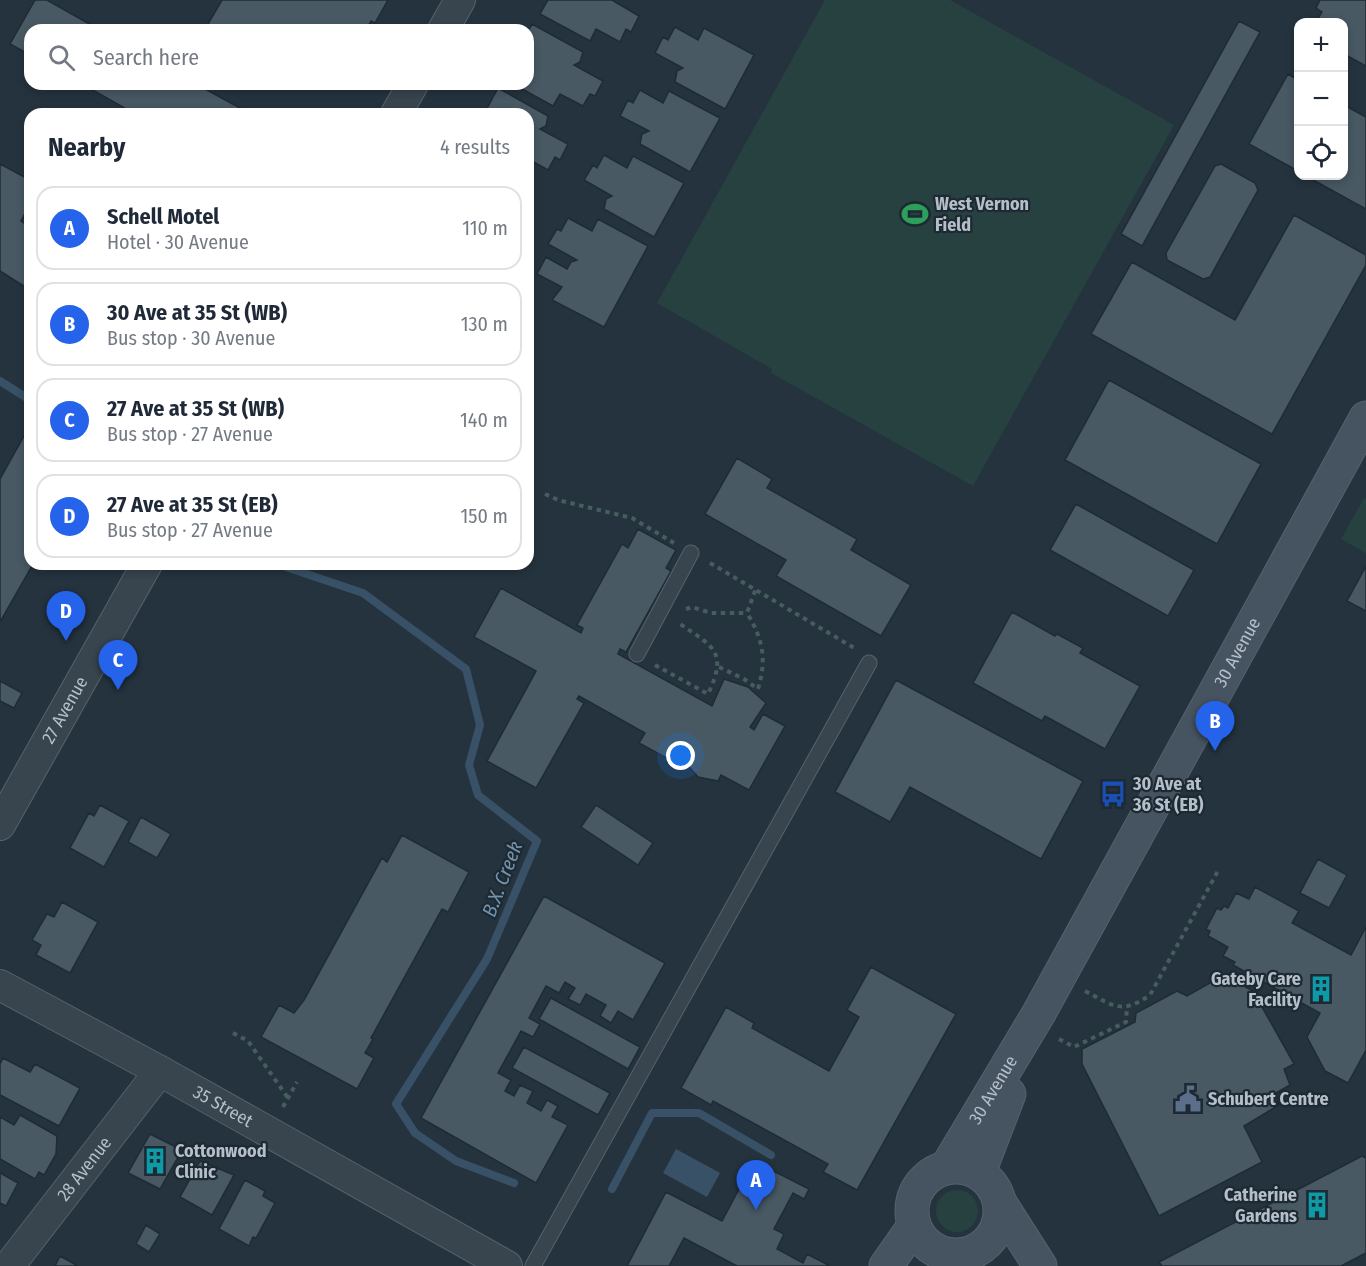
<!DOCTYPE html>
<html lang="en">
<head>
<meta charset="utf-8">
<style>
	body { margin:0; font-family:"Fira Sans Condensed",sans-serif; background:#f6f6f7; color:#1f2937 }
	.controls { position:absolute; right:18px; top:18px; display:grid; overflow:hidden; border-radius:12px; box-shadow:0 3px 9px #0003 }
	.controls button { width:54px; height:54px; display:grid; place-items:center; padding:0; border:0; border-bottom:2px solid #e0e1e3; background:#fff; color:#1f2937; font:30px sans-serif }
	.you { position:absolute; left:681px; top:756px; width:21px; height:21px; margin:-15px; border:4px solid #fff; border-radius:50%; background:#1a73e8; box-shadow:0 0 0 9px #1a73e833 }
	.badge { display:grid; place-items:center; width:39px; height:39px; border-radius:50%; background:#2563eb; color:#fff; font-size:20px; font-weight:700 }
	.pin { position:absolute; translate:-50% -50px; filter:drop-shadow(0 2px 3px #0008) }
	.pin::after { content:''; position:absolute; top:32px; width:21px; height:18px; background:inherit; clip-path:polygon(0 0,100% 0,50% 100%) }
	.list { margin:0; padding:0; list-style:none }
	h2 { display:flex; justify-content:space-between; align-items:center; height:78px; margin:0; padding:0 24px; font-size:26px }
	h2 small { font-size:20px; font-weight:400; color:#747a83 }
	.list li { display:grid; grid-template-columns:39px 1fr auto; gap:18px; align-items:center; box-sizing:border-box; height:84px; margin:0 12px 12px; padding:0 12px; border:2px solid #e0e1e3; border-radius:18px }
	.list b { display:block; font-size:22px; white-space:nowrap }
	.list p { margin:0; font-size:20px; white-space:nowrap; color:#747a83 }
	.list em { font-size:20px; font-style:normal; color:#747a83 }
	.icon { flex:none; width:33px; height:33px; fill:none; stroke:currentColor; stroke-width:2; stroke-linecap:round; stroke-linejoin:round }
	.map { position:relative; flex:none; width:1366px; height:1266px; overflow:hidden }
	.search { position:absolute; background:#fff; box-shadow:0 3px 9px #0003; left:24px; top:24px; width:510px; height:66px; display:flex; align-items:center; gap:15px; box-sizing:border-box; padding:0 21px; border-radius:18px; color:#747a83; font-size:22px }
	.panel { position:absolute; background:#fff; box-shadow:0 3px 9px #0003; left:24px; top:108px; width:510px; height:462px; border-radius:18px }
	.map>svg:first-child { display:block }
	.green { fill:#274140 }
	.water { fill:#385166 }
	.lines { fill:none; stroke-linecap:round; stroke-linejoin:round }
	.stream { stroke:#385166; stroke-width:8 }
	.building { fill:#485964; stroke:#1f2b35; stroke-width:1.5 }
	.lane-casing { stroke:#56626c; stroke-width:17 }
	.street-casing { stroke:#56626c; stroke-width:32 }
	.secondary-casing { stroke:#56626c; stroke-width:35 }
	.path { stroke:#465d5d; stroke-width:4; stroke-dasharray:4.5 4.5; stroke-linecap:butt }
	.lane { stroke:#38444e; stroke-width:15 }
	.street { stroke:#38444e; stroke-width:30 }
	.secondary { stroke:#465461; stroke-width:33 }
	.labels { text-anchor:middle; stroke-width:4.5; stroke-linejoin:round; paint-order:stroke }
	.poi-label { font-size:18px; font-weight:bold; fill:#b5bfc9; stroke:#1d2933; text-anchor:start }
	.street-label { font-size:18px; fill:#b5bfc9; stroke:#1d2933 }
	.water-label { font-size:20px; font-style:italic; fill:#7594ac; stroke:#1d2933 }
</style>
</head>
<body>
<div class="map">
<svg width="1366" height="1266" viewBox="0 0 1366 1266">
	<rect width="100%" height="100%" fill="#24333e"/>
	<!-- green -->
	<path class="green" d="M825 0H950L1174 125 973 486 771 373 772 369 657 303Z
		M1364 498 1366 499V553L1341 539Z
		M936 1211a21 21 0 1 1 42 0a21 21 0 1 1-42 0Z"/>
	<!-- water -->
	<path class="water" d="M676 1149 720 1173 707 1197 663 1173Z"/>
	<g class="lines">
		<!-- stream -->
		<path class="stream" d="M0 381 30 400
			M277 564 363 593 466 669 480 725 469 765 478 795 537 841 487 959 396 1104 415 1133 456 1161 514 1183
			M612 1189 652 1113H699L771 1155"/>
	</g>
	<!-- building -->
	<path class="building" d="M35 0H47L100 30H30V55L10 44Z
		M222 0H388L375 23 371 21 366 30H219L208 24Z
		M548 0H612L639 16 631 32 626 29 620 42 596 29 590 41 540 14Z
		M1320 0H1366V66L1344 54V22H1316L1322 12 1316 8Z
		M1239 21 1260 32 1142 246 1121 234Z
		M532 24 583 52 580 62 574 65 603 81 595 96 590 94 583 106 560 94 553 106 513 84H528V32Z
		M675 27 698 40 704 28 754 55 725 109 675 82 677 71 683 68 655 53 663 37 668 40Z
		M1288 74 1298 80V171L1249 144Z
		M82 84H196L249 113 251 110 258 114H135Z
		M498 88 548 116 546 126 540 129 568 144 560 160 555 157 548 170 528 159V114H484Z
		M640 90 663 103 669 91 720 118 690 172 640 144 642 134 649 131 620 116 628 100 633 103Z
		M1344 105 1366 117V209L1306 176H1344Z
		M604 155 627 168 633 156 684 183 654 237 604 209 606 199 612 196 584 180 593 165 597 168Z
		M0 164 30 180V204L21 221 30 227V290L0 271Z
		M1221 164 1255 183 1258 190 1210 277 1203 279 1167 260 1166 253 1215 166Z
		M1294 215 1366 255V265L1272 434 1091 334 1132 262 1235 320Z
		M568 218 592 231 598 219 648 246 604 327 552 300 562 287 537 274 546 257 567 269 571 262 577 260 548 244 557 229 561 231Z
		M1109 380 1261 464 1217 544 1065 460Z
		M24 436 30 440V564H33L0 622V479Z
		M737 458 772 479 767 488 857 539 851 550 911 585 881 636 776 576 786 560 705 514Z
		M1076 504 1194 570 1168 616 1050 550Z
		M638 529 676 550 666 568 671 571 626 652 620 649 618 654 712 706 724 679 748 687 766 703 750 727 754 730 763 714 785 726 749 790 721 775 718 781 698 777 682 759 673 755 670 760 639 743 645 733 579 696 577 699 584 703 536 788 487 761 536 671 474 637 501 588 581 633 583 628 577 625 622 544 628 548Z
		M1366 566V611L1347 601Z
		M1012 612 1055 636 1057 634 1083 648 1080 653 1140 686 1105 749 1045 716 1042 721 973 683Z
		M896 680 1083 781 1041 859 910 787 890 822 835 792Z
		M0 681 22 693 14 708 0 701Z
		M100 805 129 821 104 867 70 848 89 813 94 816Z
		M596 805 653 843 638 865 581 827Z
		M141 817 171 834 157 858 128 842Z
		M402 835 469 872 448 912 442 909 371 1038 373 1039 365 1053 374 1058 357 1089 261 1037 279 1005 294 1013 304 1000 382 858 387 862Z
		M1318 859 1347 875 1329 908 1300 893Z
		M1255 887 1299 911 1292 923 1351 955 1366 927V1050L1348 1083 1325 1071 1307 1037 1320 1013 1233 965 1235 962 1223 956 1228 947 1208 936 1210 931 1206 929 1217 908 1221 910 1224 906 1228 908 1236 893 1249 899Z
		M544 896 665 963 633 1020 618 1011 611 1023 600 1016 606 1005 586 994 580 1005 568 999 575 988 565 982 559 993 546 986 529 1018 540 1024 533 1037 521 1031 498 1073 511 1080 505 1091 514 1096 520 1085 533 1091 527 1103 541 1111 547 1100 558 1106 552 1117 568 1125 536 1183 421 1118Z
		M62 902 98 922 70 973 36 955 41 945 32 940 47 914 54 917Z
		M871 967 956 1014 857 1190 823 1172 828 1164 713 1101 711 1105 681 1088 726 1007 754 1023 752 1028 829 1071 859 1017 847 1010Z
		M1224 975 1253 991 1294 1064 1284 1069 1290 1085 1274 1094 1279 1105 1244 1126 1262 1162 1159 1216 1082 1064V1049L1135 1022 1136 1013 1177 991 1187 996Z
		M551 998 640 1047 628 1069 539 1019Z
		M524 1047 610 1093 598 1115 512 1068Z
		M3 1058 30 1072 35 1064 80 1088 59 1126 0 1095V1064Z
		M20 1115 57 1136 56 1154 44 1175 39 1172 35 1179 0 1159V1117L14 1125Z
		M150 1134 182 1150 160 1189 128 1173Z
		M1362 1156 1366 1158V1253L1341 1266H1162L1159 1262Z
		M200 1161 234 1175 212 1215 180 1197Z
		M754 1161 809 1189 804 1199 793 1193 774 1229 784 1234 777 1249 803 1263 807 1254 830 1266H737L684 1238 669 1266H627L666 1192 722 1221Z
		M0 1173 18 1183 6 1206 0 1203Z
		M245 1180 265 1191 263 1196 275 1203 256 1238 253 1237 249 1246 219 1229Z
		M146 1225 160 1234 149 1252 136 1244Z
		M60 1256 78 1266H55Z"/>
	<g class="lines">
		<!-- lane casing -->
		<g class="lane-casing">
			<path id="lane" d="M637 654 691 553
				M533 1266 869 663"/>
		</g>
		<!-- street casing -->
		<g class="street-casing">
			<g id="street">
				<path d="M443 30 460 0"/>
				<path d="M396 114 413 84"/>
				<path id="s1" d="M0 825 147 564"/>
				<path id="s2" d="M0 985 160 1071 507 1266"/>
				<path id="s3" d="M9 1266 160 1071"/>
			</g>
		</g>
		<!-- secondary casing -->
		<g class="secondary-casing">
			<g id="secondary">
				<circle cx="956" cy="1211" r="44"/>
				<path id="s4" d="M947 1167 1039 1013 1366 418"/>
				<path d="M979 1172 1009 1094"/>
				<path d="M1000 1203 1040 1266"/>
				<path d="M886 1266 914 1226"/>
			</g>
		</g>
		<!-- path -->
		<path class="path" d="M545 494 558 500 632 518 674 543
			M710 563 856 649
			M686 609 692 607 711 613H747
			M655 665 708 694C728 652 714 647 680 624V620
			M719 667 744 679 758 689C767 659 763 639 747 613L756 588
			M1085 991C1114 1006 1121 1015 1150 995L1219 869
			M233 1033 248 1041 288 1098
			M1059 1039 1074 1047 1126 1022 1127 1007
			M283 1107 297 1082"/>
		<!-- lane -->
		<use href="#lane" class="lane"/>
		<!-- street -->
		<use href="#street" class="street"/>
		<!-- secondary -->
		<use href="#secondary" class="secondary"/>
	</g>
	<!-- icons -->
	<defs>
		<g id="stadium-bare" transform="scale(2.07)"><path d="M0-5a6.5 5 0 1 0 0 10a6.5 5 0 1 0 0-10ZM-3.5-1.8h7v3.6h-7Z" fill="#2e9e5b" stroke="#1d2933" stroke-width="2.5" paint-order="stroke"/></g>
		<g id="bus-bare" transform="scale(2.07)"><path d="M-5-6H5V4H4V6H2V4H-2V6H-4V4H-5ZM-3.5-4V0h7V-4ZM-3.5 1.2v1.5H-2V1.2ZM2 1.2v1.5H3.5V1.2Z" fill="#1a4fb4" stroke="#1d2933" stroke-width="2.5" paint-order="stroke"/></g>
		<g id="building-bare" transform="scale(2.07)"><path d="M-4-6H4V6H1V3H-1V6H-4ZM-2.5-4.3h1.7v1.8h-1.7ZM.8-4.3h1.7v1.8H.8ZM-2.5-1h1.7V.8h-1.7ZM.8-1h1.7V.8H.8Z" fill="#0f9aa8" stroke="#1d2933" stroke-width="2.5" paint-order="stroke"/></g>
		<g id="civic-bare" transform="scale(2.07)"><path d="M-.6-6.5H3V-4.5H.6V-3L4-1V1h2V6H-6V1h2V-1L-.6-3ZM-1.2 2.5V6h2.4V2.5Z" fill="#5c6f8a" stroke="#1d2933" stroke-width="2.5" paint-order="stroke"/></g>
	</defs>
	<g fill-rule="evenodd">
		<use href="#stadium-bare" x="915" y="214"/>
		<use href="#bus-bare" x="1113" y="794"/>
		<use href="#building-bare" x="1321" y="989"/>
		<use href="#civic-bare" x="1188" y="1099"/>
		<use href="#building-bare" x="155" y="1161"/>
		<use href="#building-bare" x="1317" y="1205"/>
	</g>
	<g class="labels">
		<!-- poi labels -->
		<g class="poi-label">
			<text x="935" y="210">West Vernon<tspan x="935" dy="21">Field</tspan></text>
			<text x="1133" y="790">30 Ave at<tspan x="1133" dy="21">36 St (EB)</tspan></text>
			<text x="1301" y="985" text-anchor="end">Gateby Care<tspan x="1301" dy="21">Facility</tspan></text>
			<text x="1208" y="1105">Schubert Centre</text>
			<text x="175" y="1157">Cottonwood<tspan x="175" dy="21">Clinic</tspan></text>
			<text x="1297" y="1201" text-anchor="end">Catherine<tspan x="1297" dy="21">Gardens</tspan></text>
		</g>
		<!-- street labels -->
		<g class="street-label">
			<text dy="6" stroke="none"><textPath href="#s4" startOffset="591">30 Avenue</textPath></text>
			<text dy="6" stroke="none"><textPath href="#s1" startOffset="132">27 Avenue</textPath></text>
			<text dy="6" stroke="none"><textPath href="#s4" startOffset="90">30 Avenue</textPath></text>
			<text dy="6" stroke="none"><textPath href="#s2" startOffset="254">35 Street</textPath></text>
			<text dy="6" stroke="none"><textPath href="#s3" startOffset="123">28 Avenue</textPath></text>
		</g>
		<!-- water labels -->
		<g class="water-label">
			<text transform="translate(502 879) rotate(-69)" y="7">B.X. Creek</text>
		</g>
	</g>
</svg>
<div class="controls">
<button>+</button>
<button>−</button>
<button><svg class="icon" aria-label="locate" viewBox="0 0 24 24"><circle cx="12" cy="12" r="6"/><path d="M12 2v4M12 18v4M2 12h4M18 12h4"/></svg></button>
</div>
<div class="you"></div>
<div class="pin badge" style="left:756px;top:1210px">A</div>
<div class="pin badge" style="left:1215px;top:751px">B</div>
<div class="pin badge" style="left:118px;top:690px">C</div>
<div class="pin badge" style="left:66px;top:641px">D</div>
<div class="search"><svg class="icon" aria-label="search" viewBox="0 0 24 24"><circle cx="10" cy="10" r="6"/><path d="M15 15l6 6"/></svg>Search here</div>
<section class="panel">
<h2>Nearby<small>4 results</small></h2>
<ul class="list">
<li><span class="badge">A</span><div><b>Schell Motel</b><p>Hotel · 30 Avenue</p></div><em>110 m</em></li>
<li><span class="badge">B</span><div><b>30 Ave at 35 St (WB)</b><p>Bus stop · 30 Avenue</p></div><em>130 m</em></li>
<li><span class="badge">C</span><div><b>27 Ave at 35 St (WB)</b><p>Bus stop · 27 Avenue</p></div><em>140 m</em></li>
<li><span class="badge">D</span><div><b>27 Ave at 35 St (EB)</b><p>Bus stop · 27 Avenue</p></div><em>150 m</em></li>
</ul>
</section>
</div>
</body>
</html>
